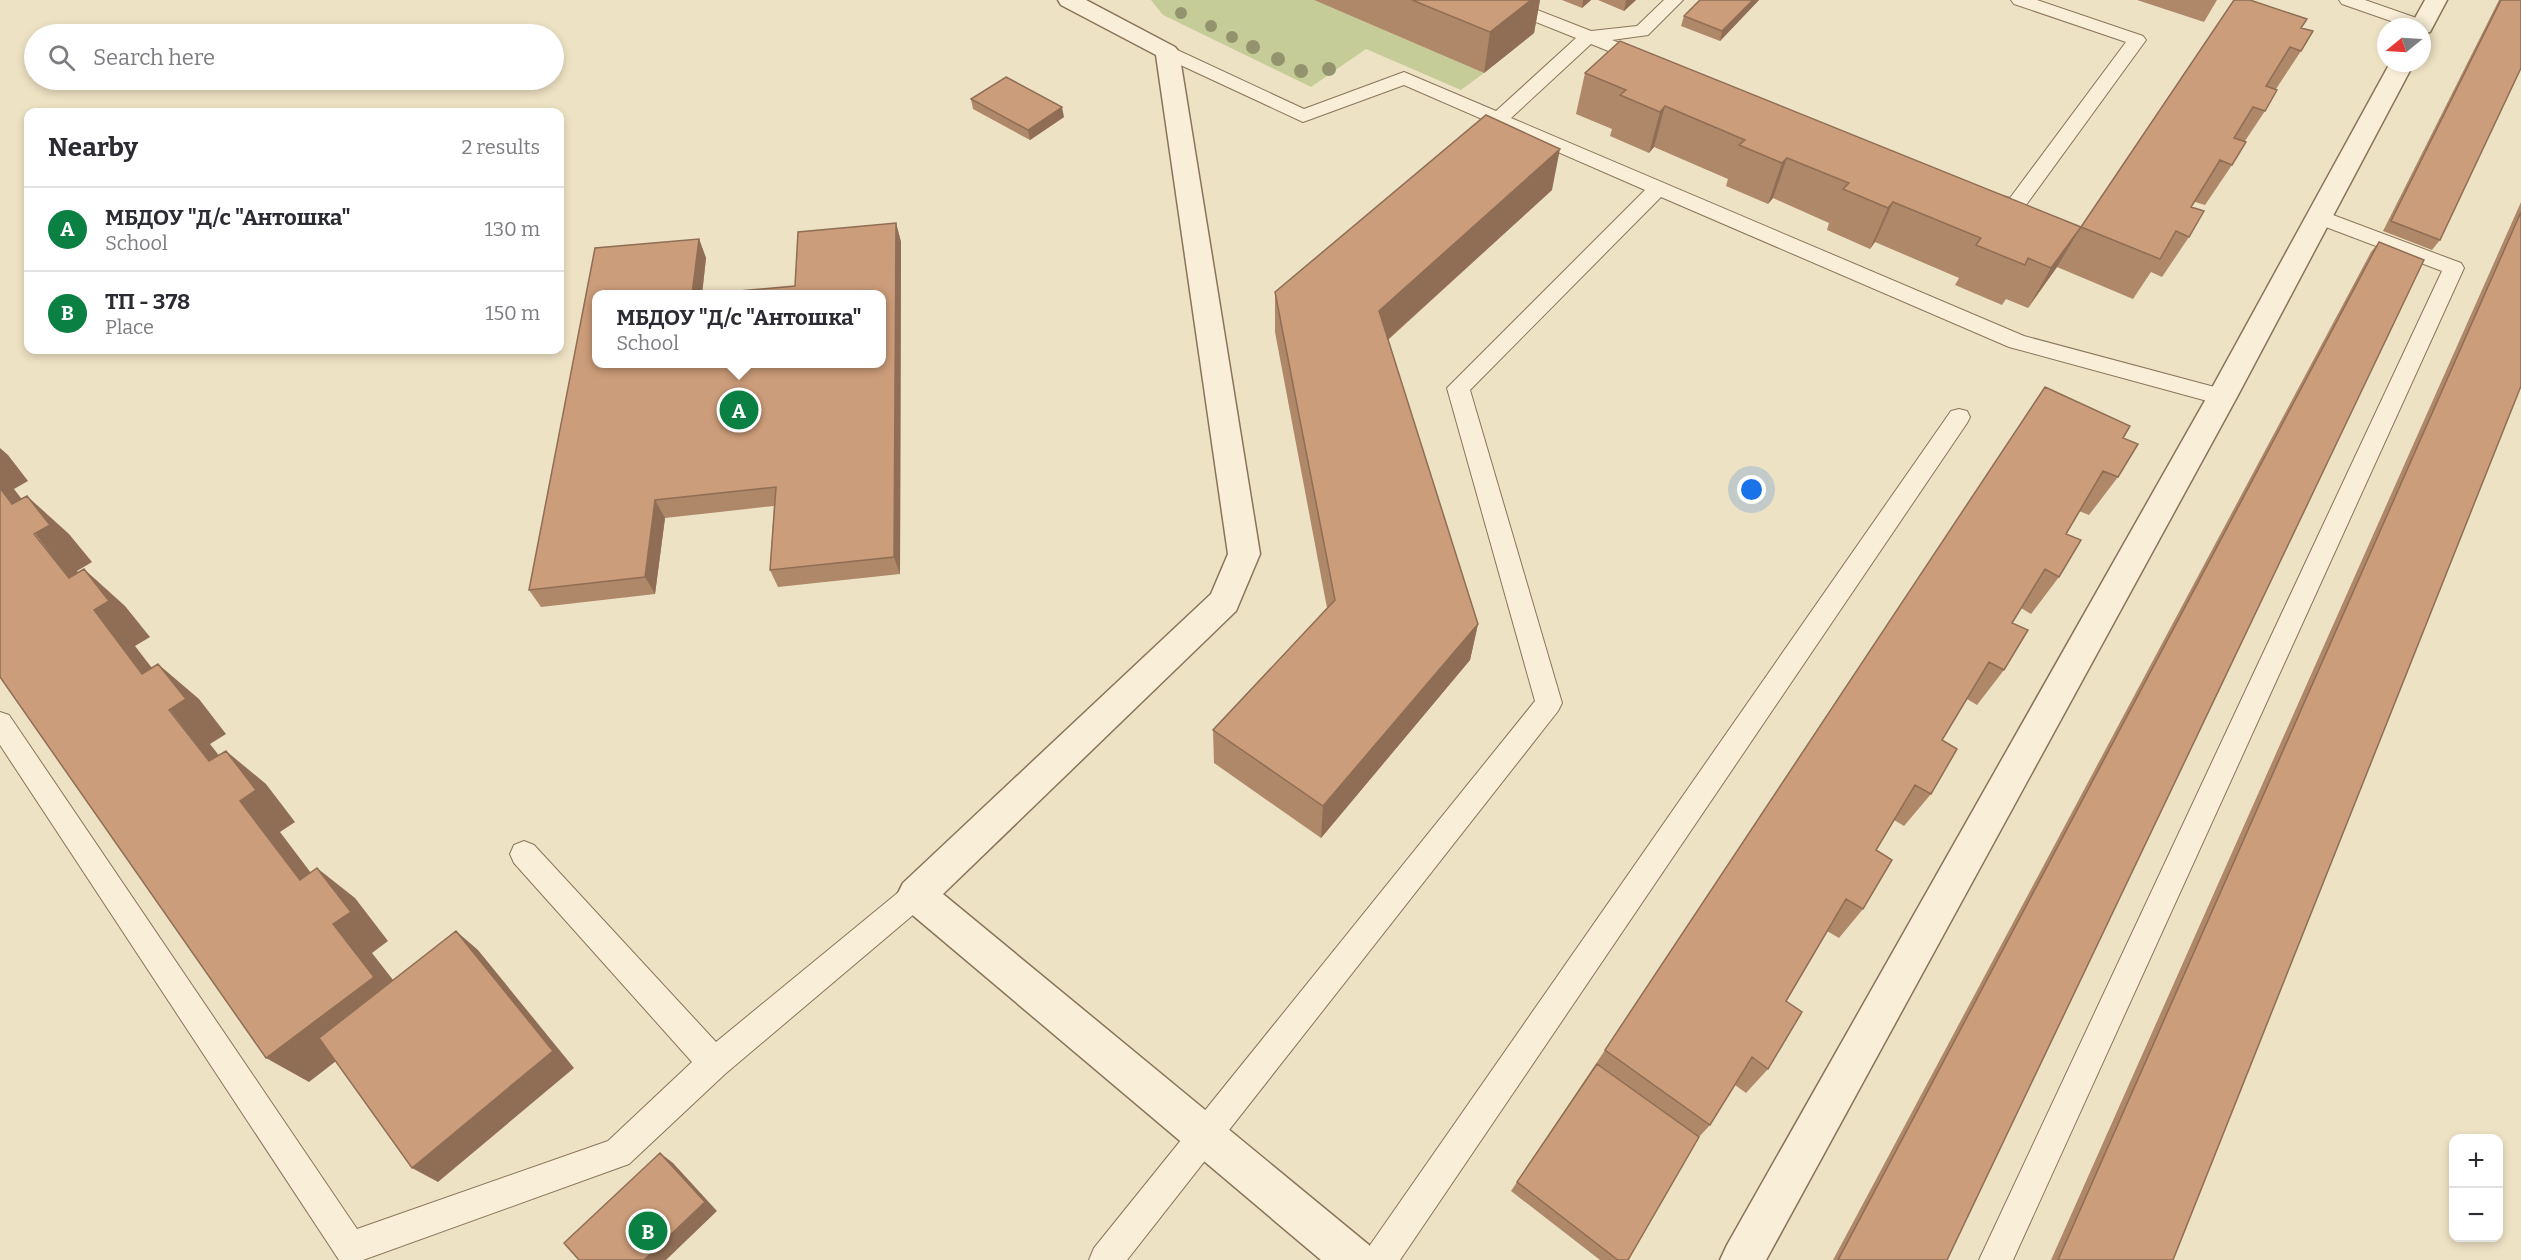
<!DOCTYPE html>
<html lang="en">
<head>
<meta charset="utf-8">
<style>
	body { margin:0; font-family:Bitter,serif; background:#f7f7f7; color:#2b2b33 }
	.controls { position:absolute; right:18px; bottom:18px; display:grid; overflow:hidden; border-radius:12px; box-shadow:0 3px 9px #0003 }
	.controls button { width:54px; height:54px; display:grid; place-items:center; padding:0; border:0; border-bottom:2px solid #e1e1e2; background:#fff; color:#2b2b33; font:30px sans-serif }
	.compass { position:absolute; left:2377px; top:18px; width:54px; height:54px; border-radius:50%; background:#fff; box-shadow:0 3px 9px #0003; rotate:252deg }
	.you { position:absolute; left:1752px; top:490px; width:21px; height:21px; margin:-15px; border:4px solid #fff; border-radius:50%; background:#1a73e8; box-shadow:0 0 0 9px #1a73e833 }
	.badge { display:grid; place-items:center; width:39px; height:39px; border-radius:50%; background:#0b8043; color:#fff; font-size:20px; font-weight:700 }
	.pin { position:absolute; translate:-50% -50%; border:3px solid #fff; box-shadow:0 2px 6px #0006 }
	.popup { position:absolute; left:592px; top:290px; width:294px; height:78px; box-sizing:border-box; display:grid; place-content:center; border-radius:12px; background:#fff; filter:drop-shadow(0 2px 4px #0005); font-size:20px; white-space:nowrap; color:#7c7c81 }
	.popup b { font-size:22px; color:#2b2b33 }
	.popup::after { content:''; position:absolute; left:50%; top:100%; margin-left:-12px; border:12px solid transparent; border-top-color:#fff }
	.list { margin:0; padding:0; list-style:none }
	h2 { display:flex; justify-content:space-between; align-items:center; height:78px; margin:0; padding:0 24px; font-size:26px }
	h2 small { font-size:20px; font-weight:400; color:#7c7c81 }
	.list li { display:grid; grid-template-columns:39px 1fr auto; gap:18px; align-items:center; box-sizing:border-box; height:84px; padding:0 24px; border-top:2px solid #e1e1e2 }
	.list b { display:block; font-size:22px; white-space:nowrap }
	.list p { margin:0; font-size:20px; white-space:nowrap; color:#7c7c81 }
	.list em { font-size:20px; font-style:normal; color:#7c7c81 }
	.icon { flex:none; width:33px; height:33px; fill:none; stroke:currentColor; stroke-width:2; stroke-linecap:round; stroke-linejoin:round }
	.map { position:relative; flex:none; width:2521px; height:1260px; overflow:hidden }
	.search { position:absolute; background:#fff; box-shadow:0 3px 9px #0003; left:24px; top:24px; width:540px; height:66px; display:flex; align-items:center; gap:15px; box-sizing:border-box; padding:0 21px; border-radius:33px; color:#7c7c81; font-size:22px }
	.panel { position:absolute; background:#fff; box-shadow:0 3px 9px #0003; left:24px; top:108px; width:540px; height:246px; border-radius:12px }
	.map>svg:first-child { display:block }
	.green { fill:#c6cc98 }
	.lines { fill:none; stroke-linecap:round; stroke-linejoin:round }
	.lane-casing { stroke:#89745b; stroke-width:2 }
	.street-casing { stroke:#89745b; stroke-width:3 }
	.lane { fill:#f9efd8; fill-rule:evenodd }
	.street { fill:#f9efd8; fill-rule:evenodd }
	.tree { fill:#93946d }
	.wall { fill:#af8769 }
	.shaded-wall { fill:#8f6e55 }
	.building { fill:#cc9d7a; stroke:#8f6e55; stroke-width:1.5 }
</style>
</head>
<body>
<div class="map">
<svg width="2521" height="1260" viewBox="0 0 2521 1260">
	<rect width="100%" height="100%" fill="#eee2c4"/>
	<!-- green -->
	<path class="green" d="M1151 0H1314L1484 73 1461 90 1366 49 1311 87 1163 15Z"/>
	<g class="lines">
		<!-- lane casing -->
		<g class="lane-casing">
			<path id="lane" d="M1488 0H1512L1591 31 1637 26 1664 0H1683L1648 35 1612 40 1650 55 1653 59 1650 63H1638L1591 44 1511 118 2024 336 2222 389 2230 391 2233 397 2230 403 2222 405 2009 347 1661 197 1470 390 1562 703 1558 711 1127 1260H1089L1094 1248 1535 701 1447 388 1645 190 1404 85 1303 122 1161 56 1158 52 1161 48H1173L1304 109 1404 72 1496 111 1576 38 1491 4Z
				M2011 0H2037L2143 36 2146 40 2021 212 2014 214 1983 203 1980 198 1983 193 1990 192 2010 198 2126 42 2014 4Z
				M2339 0H2365L2428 22 2431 26 2428 30 2422 31V27H2408L2342 4Z
				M2317 209 2461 263 2464 268 2013 1260H1979L2442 271 2310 221 2307 216 2310 211Z
				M1959 409 1967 411 1970 417 1967 423 1400 1260H1363L1368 1248 1951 411Z
				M0 712 9 715 357 1229 608 1141 692 1062 514 863 510 854 514 845 524 841 534 845 716 1042 906 886 916 882 926 886 930 895 926 904 725 1074 629 1164 363 1260H339L0 745Z"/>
		</g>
		<!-- street casing -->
		<g class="street-casing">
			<path id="street" d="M1058 0H1086L1175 47 1179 52 1260 554 1236 611 943 894 1369 1245 1376 1260H1321L903 907 897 895 903 883 1211 594 1228 554 1156 55 1061 5Z
				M2425 0H2447L2430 32 2422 34V27H2410Z
				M2390 63H2414L2237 397 1766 1260H1720L1727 1245 2207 397Z"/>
		</g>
		<!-- lane -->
		<use href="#lane" class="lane"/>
		<!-- street -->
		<use href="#street" class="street"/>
	</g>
	<!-- trees -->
	<g class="tree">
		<circle cx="1181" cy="13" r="6"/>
		<circle cx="1211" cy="26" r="6"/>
		<circle cx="1232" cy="37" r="6"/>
		<circle cx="1253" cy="47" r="7"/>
		<circle cx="1278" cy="59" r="7"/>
		<circle cx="1329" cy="69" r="7"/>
		<circle cx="1301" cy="71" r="7"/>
	</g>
	<!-- wall -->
	<path class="wall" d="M1314 0H1540L1534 33 1484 73Z
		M1562 0H1591L1582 8Z
		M1598 0H1636L1624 11Z
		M1700 0H1759L1720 41 1681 26 1684 16Z
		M2137 0H2217L2204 22Z
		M2499 0H2521L2440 240 2432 250 2383 231Z
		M2301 28V51L2276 89 2265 111 2245 141 2232 165 2205 205 2195 202 2191 207 2189 237 2162 277 2151 272 2133 299 2057 267 2028 308 2006 299 2002 305 1955 285 1959 278 1875 242 1870 249 1827 230 1829 223 1773 198 1768 204 1726 186 1728 179 1654 147 1649 153 1610 136 1612 129 1576 114 1585 73 2081 227Z
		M971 99 1064 117 1030 140 973 109Z
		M1552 190 1388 340 1478 624 1470 660 1321 838 1214 763 1213 730 1327 608 1275 332V292Z
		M2521 202V386L2173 1260H2051Z
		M896 223 901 242 900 574 778 587 770 570 774 506 665 518 655 594 541 607 529 590 595 248 699 239 706 258 702 294H597V363H882V294H705L795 286 798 232Z
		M2379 242 1947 1260H1833L2371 252Z
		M2123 438 2118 477 2089 515 2079 511 2066 534 2059 577 2031 614 2021 608 2012 623 2004 670 1977 705 1967 699 1942 740 1931 794 1904 826 1894 820 1876 850 1863 909 1839 938 1827 931 1786 1001 1768 1069 1746 1093 1735 1085 1710 1125 1699 1137 1628 1260H1600L1511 1191 1605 1050Z"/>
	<!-- shaded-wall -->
	<path class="shaded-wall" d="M1531 0H1540L1534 33 1484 73 1490 32Z
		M1583 0H1591L1582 8Z
		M1627 0H1636L1624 11 1626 1Z
		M1753 0H1759L1720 41 1722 31Z
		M1665 106 1654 147 1649 153 1660 112Z
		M1062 107 1064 117 1030 140 1028 130Z
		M1560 149 1552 190 1375 351 1379 311Z
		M1787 158 1773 198 1768 204 1782 163Z
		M1893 202 1875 242 1870 249 1888 208Z
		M896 223 901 242 900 574 894 557Z
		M2081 227 2057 267 2028 308 2051 268Z
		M699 239 706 258 702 294H692Z
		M0 448 8 455 28 481 14 489 44 528 27 496 69 534 92 562 77 571 103 604 84 569 125 606 150 637 135 646 179 703 158 664 199 699 226 734 210 744 249 794 226 751 266 784 295 822 280 832 339 910 300 880 0 488Z
		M655 500 665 518 655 594 645 577Z
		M1478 624 1470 660 1321 838 1323 806Z
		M317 868 355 898 388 941 372 953 411 1003 309 1082 266 1058 333 924Z
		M456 931 478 950 574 1068 438 1182 412 1168Z
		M660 1153 673 1163 717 1211 666 1260H644Z"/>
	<!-- building -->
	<path class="building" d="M1412 0H1531L1490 32Z
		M1700 0H1753L1722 31 1684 16Z
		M2234 0H2250L2307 19 2301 28 2313 31 2301 51 2290 47 2266 86 2277 90 2265 111 2253 107 2234 138 2246 142 2232 165 2220 160 2191 207 2204 211 2189 237 2176 231 2160 259 2081 227 2051 268 2028 258 2025 265 1976 245 1981 238 1893 202 1888 208 1843 189 1849 183 1787 158 1782 163 1739 145 1745 140 1665 106 1660 112 1620 95 1626 90 1585 73 1620 41 2081 227Z
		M2501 0H2521V68L2440 240 2391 221Z
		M1006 77 1062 107 1028 130 971 99Z
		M1486 115 1560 149 1379 311 1478 624 1323 806 1213 730 1335 600 1275 292Z
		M2521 212V386L2173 1260H2058Z
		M896 223 894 557 770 570 776 487 655 500 645 577 529 590 595 248 699 239 692 294H597V363H882V294H705L795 286 798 232Z
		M2379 242 2424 260 1947 1260H1838Z
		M2045 387 2130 426 2123 438 2138 444 2118 477 2103 471 2066 534 2081 540 2059 577 2045 569 2012 623 2028 630 2004 670 1989 662 1942 740 1957 749 1931 794 1915 785 1876 850 1892 860 1863 909 1846 899 1786 1001 1802 1012 1768 1069 1752 1057 1710 1125 1605 1050Z
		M0 488 12 504 27 496 50 525 34 534 69 578 84 569 109 601 94 610 142 674 158 664 186 699 169 710 209 761 226 751 256 790 240 801 300 880 317 868 351 912 333 924 374 977 266 1058 0 677Z
		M456 931 553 1051 412 1168 319 1038Z
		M1597 1064 1699 1137 1628 1260H1618L1517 1182Z
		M660 1153 705 1202 644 1260H579L564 1243Z"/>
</svg>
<div class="controls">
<button>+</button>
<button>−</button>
</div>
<svg class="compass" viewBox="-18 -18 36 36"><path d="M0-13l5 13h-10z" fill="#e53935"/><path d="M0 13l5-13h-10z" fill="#7c7c81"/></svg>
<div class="you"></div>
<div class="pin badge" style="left:739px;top:410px">A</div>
<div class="popup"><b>МБДОУ &quot;Д/с &quot;Антошка&quot;</b>School</div>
<div class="pin badge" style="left:648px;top:1231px">B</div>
<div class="search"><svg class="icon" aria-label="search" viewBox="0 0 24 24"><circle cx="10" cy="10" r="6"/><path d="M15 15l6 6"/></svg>Search here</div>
<section class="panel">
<h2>Nearby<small>2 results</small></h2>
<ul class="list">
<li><span class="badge">A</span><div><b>МБДОУ &quot;Д/с &quot;Антошка&quot;</b><p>School</p></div><em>130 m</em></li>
<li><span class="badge">B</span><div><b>ТП - 378</b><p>Place</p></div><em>150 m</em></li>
</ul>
</section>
</div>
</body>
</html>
